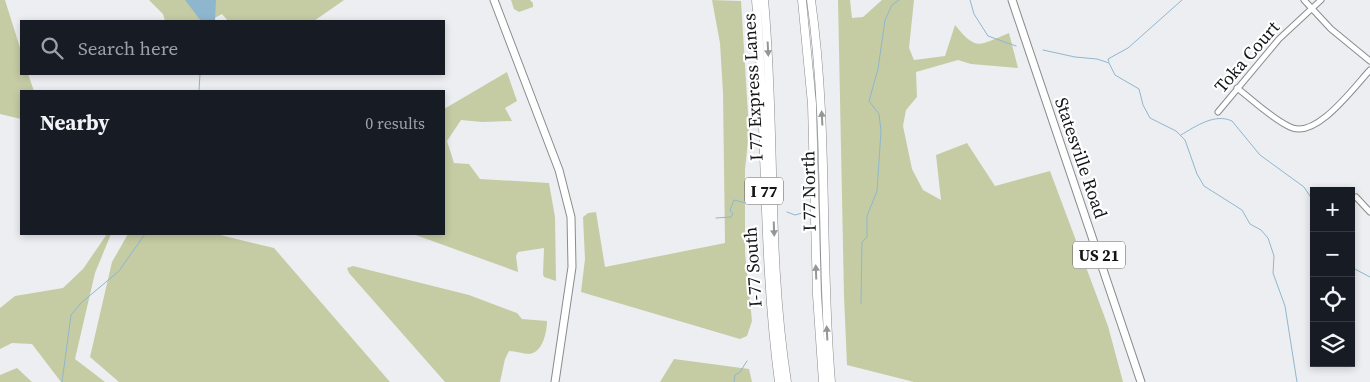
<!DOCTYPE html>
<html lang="en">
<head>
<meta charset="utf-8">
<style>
	body { margin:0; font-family:"Source Serif 4",serif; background:#20242c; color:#f1f3f6 }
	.controls { position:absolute; right:15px; bottom:15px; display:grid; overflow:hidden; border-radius:0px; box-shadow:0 2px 8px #0003 }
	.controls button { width:45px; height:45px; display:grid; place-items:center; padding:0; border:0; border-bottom:1px solid #363941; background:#171b24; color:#f1f3f6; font:25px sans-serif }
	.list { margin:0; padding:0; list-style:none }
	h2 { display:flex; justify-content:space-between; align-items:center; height:65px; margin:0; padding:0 20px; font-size:21px }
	h2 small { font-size:16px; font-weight:400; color:#9ea1a6 }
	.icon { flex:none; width:28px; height:28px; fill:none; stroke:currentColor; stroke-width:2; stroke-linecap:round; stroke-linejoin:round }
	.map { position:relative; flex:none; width:1370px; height:382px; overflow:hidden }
	.search { position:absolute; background:#171b24; box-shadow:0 2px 8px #0003; left:20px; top:20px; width:425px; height:55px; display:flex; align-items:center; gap:12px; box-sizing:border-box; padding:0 18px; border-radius:0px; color:#9ea1a6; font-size:19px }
	.panel { position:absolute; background:#171b24; box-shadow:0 2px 8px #0003; left:20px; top:90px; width:425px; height:145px; border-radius:0px }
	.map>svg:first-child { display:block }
	.green { fill:#c5cca4 }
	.water { fill:#8eb7ce }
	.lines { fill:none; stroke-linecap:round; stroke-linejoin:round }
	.stream { stroke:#8eb7ce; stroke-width:1 }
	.minor-casing { stroke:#898b8e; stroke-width:7 }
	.major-casing { stroke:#898b8e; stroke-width:9 }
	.highway-casing { stroke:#898b8e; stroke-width:9 }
	.minor { stroke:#fff; stroke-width:5 }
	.major { stroke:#fff; stroke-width:7 }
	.highway { stroke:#fff; stroke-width:8 }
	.oneway { fill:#959696 }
	.labels { text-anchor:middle; stroke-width:4.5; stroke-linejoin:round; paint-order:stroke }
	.shield { fill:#fff; stroke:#5a5b5c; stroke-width:1 }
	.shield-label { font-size:16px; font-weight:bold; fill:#141516 }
	.street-label { font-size:18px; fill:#141516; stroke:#fff }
</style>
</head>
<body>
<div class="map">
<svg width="1370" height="382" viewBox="0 0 1370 382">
	<rect width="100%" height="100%" fill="#edeef2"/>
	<!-- green -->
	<path class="green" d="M0 0H5L21 51V74H28L34 91H21V119L0 114Z
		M149 0H344L314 21H228L222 14 209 21H165L163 14Z
		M511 0H530L533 3V7L519 12 514 9Z
		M712 0 741 1 749 130 745 170V253L752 321 747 336 740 339 581 292 585 259 583 217 588 213 596 212 605 267 725 243 723 93 720 43Z
		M838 0H850L852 18 863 17 882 0H914L909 48 914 60 945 56 955 25C977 52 979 45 1009 33L1018 68 971 64 958 60 916 72 917 97 906 110 903 126 912 169 923 190 941 200 936 155 967 143 995 186 1050 171 1108 326 1123 382H914L847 365 844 296Z
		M507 72 517 101 505 108 512 121 482 122 461 120 447 141 454 163 469 164 480 179 549 183 555 217 556 281 544 277 543 274 544 248 518 252 516 256 518 272 413 234H444V109Z
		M107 234H111L95 273 75 359 105 382H61L32 344 12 343 0 349V308L15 296 63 288 83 269Z
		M128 234H216L274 248 390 382H119L90 357 112 262Z
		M353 266 469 295 517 313 522 319 547 321C547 331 543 353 529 354 523 354 516 351 509 351L505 359 500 382H445L349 273 347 268Z
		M674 359 749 369 752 382H660Z
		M17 368 32 382H0V375Z"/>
	<!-- water -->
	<path class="water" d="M185 0H216L215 21H201Z"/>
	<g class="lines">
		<!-- stream -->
		<path class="stream" d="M970 0 974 14 988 36 1016 46
			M1043 50 1075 57 1097 59 1109 63 1115 75 1139 89 1143 105 1150 118 1176 131 1185 140 1197 174 1204 186 1242 210 1250 224 1261 230 1268 238 1274 256 1273 273 1285 306 1297 382
			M1109 62 1108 59 1128 48 1182 0
			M199 91 200 74
			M1181 135C1196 126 1215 113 1232 121L1260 155 1304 187 1314 202
			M787 212 795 215 802 213
			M716 218 731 217 733 214 730 210 734 200 750 204
			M1351 267 1370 277
			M861 304 862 242 867 237V216L877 191 881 131 879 114 869 101 878 69 885 20 892 5 899 0
			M62 382 71 315 81 303 119 271 145 234
			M734 382 735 375 740 372 747 361"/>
		<!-- minor casing -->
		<g class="minor-casing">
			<path id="minor" d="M1304 0 1331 29 1370 61
				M1237 88C1254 101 1271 118 1290 127 1316 140 1354 87 1370 70
				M1218 112 1279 39 1321 0
				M1356 197 1370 212"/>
		</g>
		<!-- major casing -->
		<g class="major-casing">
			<path id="major" d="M494 0 559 170 571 217 572 267 555 382
				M1012 0 1141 382"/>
		</g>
		<!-- highway casing -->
		<g class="highway-casing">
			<path id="highway" d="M756 0C767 127 762 255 779 382
				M764 0C776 127 767 255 787 382
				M802 0 812 104 817 295 823 382
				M811 0C829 127 820 255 831 382"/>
		</g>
		<!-- minor -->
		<use href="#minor" class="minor"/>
		<!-- major -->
		<use href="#major" class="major"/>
		<!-- highway -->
		<use href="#highway" class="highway"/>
	</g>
	<!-- one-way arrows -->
	<defs><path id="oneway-solid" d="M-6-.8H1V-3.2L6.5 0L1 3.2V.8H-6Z" transform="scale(1.25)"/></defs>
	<g class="oneway">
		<use href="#oneway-solid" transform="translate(768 49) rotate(87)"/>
		<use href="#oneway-solid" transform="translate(822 118) rotate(-93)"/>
		<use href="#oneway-solid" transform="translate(774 229) rotate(88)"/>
		<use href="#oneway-solid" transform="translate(816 272) rotate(-92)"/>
		<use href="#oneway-solid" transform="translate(827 333) rotate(-93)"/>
	</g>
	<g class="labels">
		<!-- shield labels -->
		<g class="shield">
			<rect x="745" y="177.5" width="38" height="27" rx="4"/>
			<rect x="1073" y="241.5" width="52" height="27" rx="4"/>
		</g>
		<g class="shield-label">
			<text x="764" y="197">I 77</text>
			<text x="1099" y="261">US 21</text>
		</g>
		<!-- street labels -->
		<g class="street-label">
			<text transform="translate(1247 57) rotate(-49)" y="6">Toka Court</text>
			<text transform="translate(753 87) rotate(-93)" y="6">I 77 Express Lanes</text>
			<text transform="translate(1081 158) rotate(71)" y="6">Statesville Road</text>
			<text transform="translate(809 191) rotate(-91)" y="6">I 77 North</text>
			<text transform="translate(753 267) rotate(-94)" y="6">I-77 South</text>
		</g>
	</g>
</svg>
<div class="controls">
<button>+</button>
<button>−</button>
<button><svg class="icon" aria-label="locate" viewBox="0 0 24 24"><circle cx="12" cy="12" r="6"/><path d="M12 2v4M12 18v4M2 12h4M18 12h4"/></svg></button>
<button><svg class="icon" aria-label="layers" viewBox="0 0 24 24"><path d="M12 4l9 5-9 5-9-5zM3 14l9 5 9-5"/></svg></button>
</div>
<div class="search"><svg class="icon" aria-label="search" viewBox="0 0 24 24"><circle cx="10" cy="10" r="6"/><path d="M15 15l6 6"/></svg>Search here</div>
<section class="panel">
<h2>Nearby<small>0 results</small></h2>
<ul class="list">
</ul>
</section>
</div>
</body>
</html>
